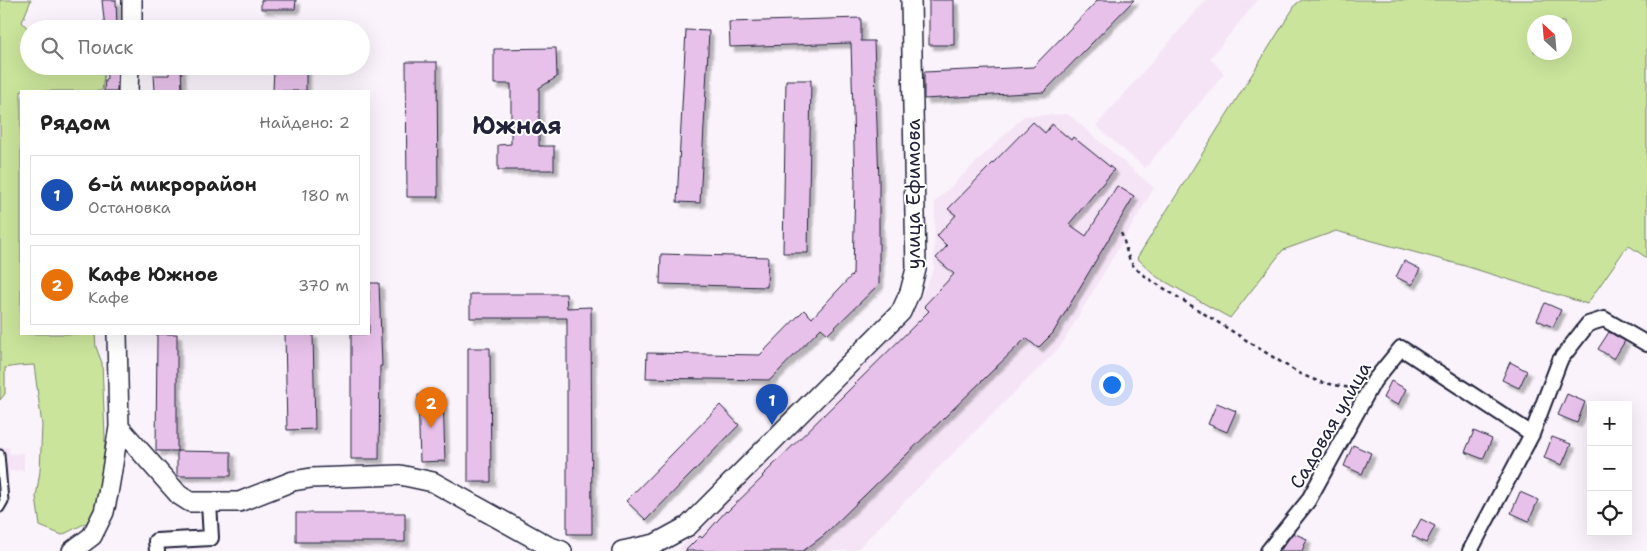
<!DOCTYPE html>
<html lang="ru">
<head>
<meta charset="utf-8">
<style>
	body { margin:0; font-family:"Shantell Sans",sans-serif; background:#f2f2f2; color:#222 }
	.controls { position:absolute; right:15px; bottom:15px; display:grid; overflow:hidden; border-radius:0px; box-shadow:0 5px 20px #0002 }
	.controls button { width:45px; height:45px; display:grid; place-items:center; padding:0; border:0; border-bottom:1px solid #e0e0e0; background:#fff; color:#222; font:25px sans-serif }
	.compass { position:absolute; left:1527px; top:15px; width:45px; height:45px; border-radius:50%; background:#fff; box-shadow:0 5px 20px #0002; rotate:334deg }
	.you { position:absolute; left:1111px; top:384px; width:18px; height:18px; margin:-12px; border:4px solid #fff; border-radius:50%; background:#1a73e8; box-shadow:0 0 0 8px #1a73e833 }
	.badge { display:grid; place-items:center; width:32px; height:32px; border-radius:50%; background:#1f6fb2; color:#fff; font-size:16px; font-weight:700 }
	.pin { position:absolute; translate:-50% -41px; filter:drop-shadow(0 1px 2px #0008) }
	.pin::after { content:''; position:absolute; top:26px; width:18px; height:15px; background:inherit; clip-path:polygon(0 0,100% 0,50% 100%) }
	.list { margin:0; padding:0; list-style:none }
	h2 { display:flex; justify-content:space-between; align-items:center; height:65px; margin:0; padding:0 20px; font-size:21px }
	h2 small { font-size:16px; font-weight:400; color:#767676 }
	.list li { display:grid; grid-template-columns:32px 1fr auto; gap:15px; align-items:center; box-sizing:border-box; height:80px; margin:0 10px 10px; padding:0 10px; border:1px solid #e0e0e0; border-radius:0px }
	.list b { display:block; font-size:19px; white-space:nowrap }
	.list p { margin:0; font-size:16px; white-space:nowrap; color:#767676 }
	.list em { font-size:16px; font-style:normal; color:#767676 }
	.icon { flex:none; width:28px; height:28px; fill:none; stroke:currentColor; stroke-width:2; stroke-linecap:round; stroke-linejoin:round }
	.map { position:relative; flex:none; width:1647px; height:551px; overflow:hidden }
	.search { position:absolute; background:#fff; box-shadow:0 5px 20px #0002; left:20px; top:20px; width:350px; height:55px; display:flex; align-items:center; gap:12px; box-sizing:border-box; padding:0 18px; border-radius:28px; color:#767676; font-size:19px }
	.panel { position:absolute; background:#fff; box-shadow:0 5px 20px #0002; left:20px; top:90px; width:350px; height:245px; border-radius:0px }
	.map>svg:first-child { display:block }
	.built { fill:#f5e4f6 }
	.green { fill:#cae49b; stroke:#76836b; fill-rule:evenodd }
	.building { fill:#e8c1ea; stroke:#22223b; filter:url(#shadow) }
	.lines { fill:none; stroke-linecap:round; stroke-linejoin:round }
	.lane-casing { stroke:#22223b; stroke-width:11 }
	.street-casing { stroke:#22223b; stroke-width:18 }
	.secondary-casing { stroke:#22223b; stroke-width:22 }
	.path { stroke:#22223b; stroke-width:2.5; stroke-dasharray:4 4; stroke-linecap:butt }
	.lane { stroke:#fff; stroke-width:7 }
	.street { stroke:#fff; stroke-width:14 }
	.secondary { stroke:#fff; stroke-width:19 }
	.labels { text-anchor:middle; stroke-width:4; stroke-linejoin:round; paint-order:stroke }
	.street-label { font-size:19px; fill:#22223b; stroke:#fff }
	.district-label { font-size:24px; font-weight:bold; fill:#22223b; stroke:#fff }
</style>
</head>
<body>
<div class="map">
<svg width="1647" height="551" viewBox="0 0 1647 551">
	<defs>
		<filter id="shadow"><feDropShadow dx="4.5" dy="4.5" stdDeviation="1" flood-color="#0004"/></filter>
	</defs>
	<rect width="100%" height="100%" fill="#faf3fb"/>
	<filter id="ink" filterUnits="userSpaceOnUse"><feTurbulence type="fractalNoise" baseFrequency=".02" numOctaves="2"/><feDisplacementMap in="SourceGraphic" scale="10" xChannelSelector="R" yChannelSelector="G"/><feConvolveMatrix kernelMatrix="1 2 1 2 8 2 1 2 1" color-interpolation-filters="sRGB"/></filter>
	<g filter="url(#ink)">
		<!-- built -->
		<path class="built" d="M1206 0H1258L1210 58 1224 74 1145 168 1096 126Z
			M1068 114 1154 188 1060 347 855 551H681L679 549 915 310 934 269 935 202 1024 116Z
			M0 447H9L10 454 24 453V470L9 471V477L0 478Z"/>
		<!-- green -->
		<path class="green" d="M0 0H31L22 22 29 30V66H105L102 91H21V334H95L96 347 102 363 105 437 104 468 94 519 62 535 40 526 36 497 40 471 42 425 34 365 17 366 5 368V394L0 400Z
			M1302 0H1647V258L1628 245 1587 304 1465 266 1336 231 1283 250 1230 318 1157 277 1137 258 1296 4ZM1564 22V52H1534V22Z"/>
		<!-- building -->
		<path class="building" d="M102 0H116L117 29H105Z
			M261 0H296L295 9H261Z
			M929 0H954V45H929Z
			M1098 0H1134L1044 92 924 99V72L1033 67Z
			M861 18V41H874L879 181V284L828 334 821 328 770 380 646 378 647 353 760 355 804 310 812 318 853 274 855 182 851 43 730 47 729 22Z
			M686 30 709 31 700 203 677 202Z
			M556 48 557 77 539 88V146H554V170H498V145L511 144V84H494V49Z
			M406 62H437L438 197H407Z
			M106 66H118L117 91H104L105 79H107Z
			M169 66H181L182 91H155L154 75H169Z
			M274 66H306V91H273Z
			M786 80H811L808 253H783Z
			M1033 122 1045 133 1052 124 1071 140 1073 137 1114 170 1069 224 1086 236 1117 186 1134 196 1053 333 1038 348 1026 338 823 536 803 551H685L700 536 702 538 726 511 727 512 763 477 762 476 929 311 924 306 954 274 936 258 947 246 937 236 956 215 948 209Z
			M661 254 768 257 767 287 660 284Z
			M1404 261 1420 269 1412 285 1396 277Z
			M369 283H379L382 366H380L379 459H351V334H369Z
			M470 294H566L567 308 591 307 592 534H567V318H470Z
			M1545 303 1561 310 1553 327 1537 320Z
			M1609 332 1625 341 1614 359 1598 349Z
			M157 334H177V451H156Z
			M285 334H313L315 429 287 430Z
			M468 348H490L491 482H468Z
			M1510 362 1527 371 1519 388 1502 380Z
			M1391 381 1406 389 1398 405 1383 398Z
			M443 394 445 461 420 462 418 395Z
			M1567 394 1585 402 1577 423 1558 415Z
			M1217 403 1236 411 1227 432 1208 424Z
			M720 405 739 425 646 520 626 501Z
			M1474 431 1492 439 1483 459 1465 452Z
			M1552 437 1571 444 1562 465 1544 458Z
			M1353 445 1371 453 1362 474 1344 466Z
			M177 451 231 452V476H177Z
			M1520 492 1538 500 1529 521 1511 513Z
			M296 513H405V542H296Z
			M1421 519 1435 526 1426 543 1412 536Z
			M1293 533 1307 539 1302 551H1280Z"/>
		<g class="lines">
			<!-- lane casing -->
			<g class="lane-casing">
				<path id="lane" d="M0 454 4 501 0 508"/>
			</g>
			<!-- street casing -->
			<g class="street-casing">
				<path id="street" d="M157 551 156 541 211 538 209 503
					M1268 551 1308 501 1374 381 1401 348 1532 434 1560 360 1588 324 1604 319 1647 344
					M1470 551 1532 434"/>
			</g>
			<!-- secondary casing -->
			<g class="secondary-casing">
				<path id="secondary" d="M132 29V0
					M128 91 129 66
					M119 427 179 495 190 502H239L293 481 311 478 400 475 433 482 548 546 562 551
					M72 551 92 536 104 512 108 494 119 427 117 334
					M622 551 655 544 688 526 901 312 910 292 916 269 911 0"/>
			</g>
			<!-- path -->
			<path class="path" d="M1121 233C1125 241 1125 249 1129 258 1132 267 1141 273 1149 279L1300 374 1320 382 1355 389"/>
			<!-- lane -->
			<use href="#lane" class="lane"/>
			<!-- street -->
			<use href="#street" class="street"/>
			<!-- secondary -->
			<use href="#secondary" class="secondary"/>
		</g>
	</g>
	<g class="labels">
		<!-- street labels -->
		<g class="street-label">
			<text transform="translate(913 194) rotate(-90)" y="7">улица Ефимова</text>
			<text transform="translate(1330 425) rotate(-60)" y="7">Садовая улица</text>
		</g>
		<!-- district labels -->
		<g class="district-label">
			<text x="517" y="134">Южная</text>
		</g>
	</g>
</svg>
<div class="controls">
<button>+</button>
<button>−</button>
<button><svg class="icon" aria-label="locate" viewBox="0 0 24 24"><circle cx="12" cy="12" r="6"/><path d="M12 2v4M12 18v4M2 12h4M18 12h4"/></svg></button>
</div>
<svg class="compass" viewBox="-18 -18 36 36"><path d="M0-13l5 13h-10z" fill="#e53935"/><path d="M0 13l5-13h-10z" fill="#767676"/></svg>
<div class="you"></div>
<div class="pin badge" style="left:772px;top:425px;background:#1a4fb4">1</div>
<div class="pin badge" style="left:431px;top:428px;background:#e8710a">2</div>
<div class="search"><svg class="icon" aria-label="search" viewBox="0 0 24 24"><circle cx="10" cy="10" r="6"/><path d="M15 15l6 6"/></svg>Поиск</div>
<section class="panel">
<h2>Рядом<small>Найдено: 2</small></h2>
<ul class="list">
<li><span class="badge" style="background:#1a4fb4">1</span><div><b>6-й микрорайон</b><p>Остановка</p></div><em>180 m</em></li>
<li><span class="badge" style="background:#e8710a">2</span><div><b>Кафе Южное</b><p>Кафе</p></div><em>370 m</em></li>
</ul>
</section>
</div>
</body>
</html>
